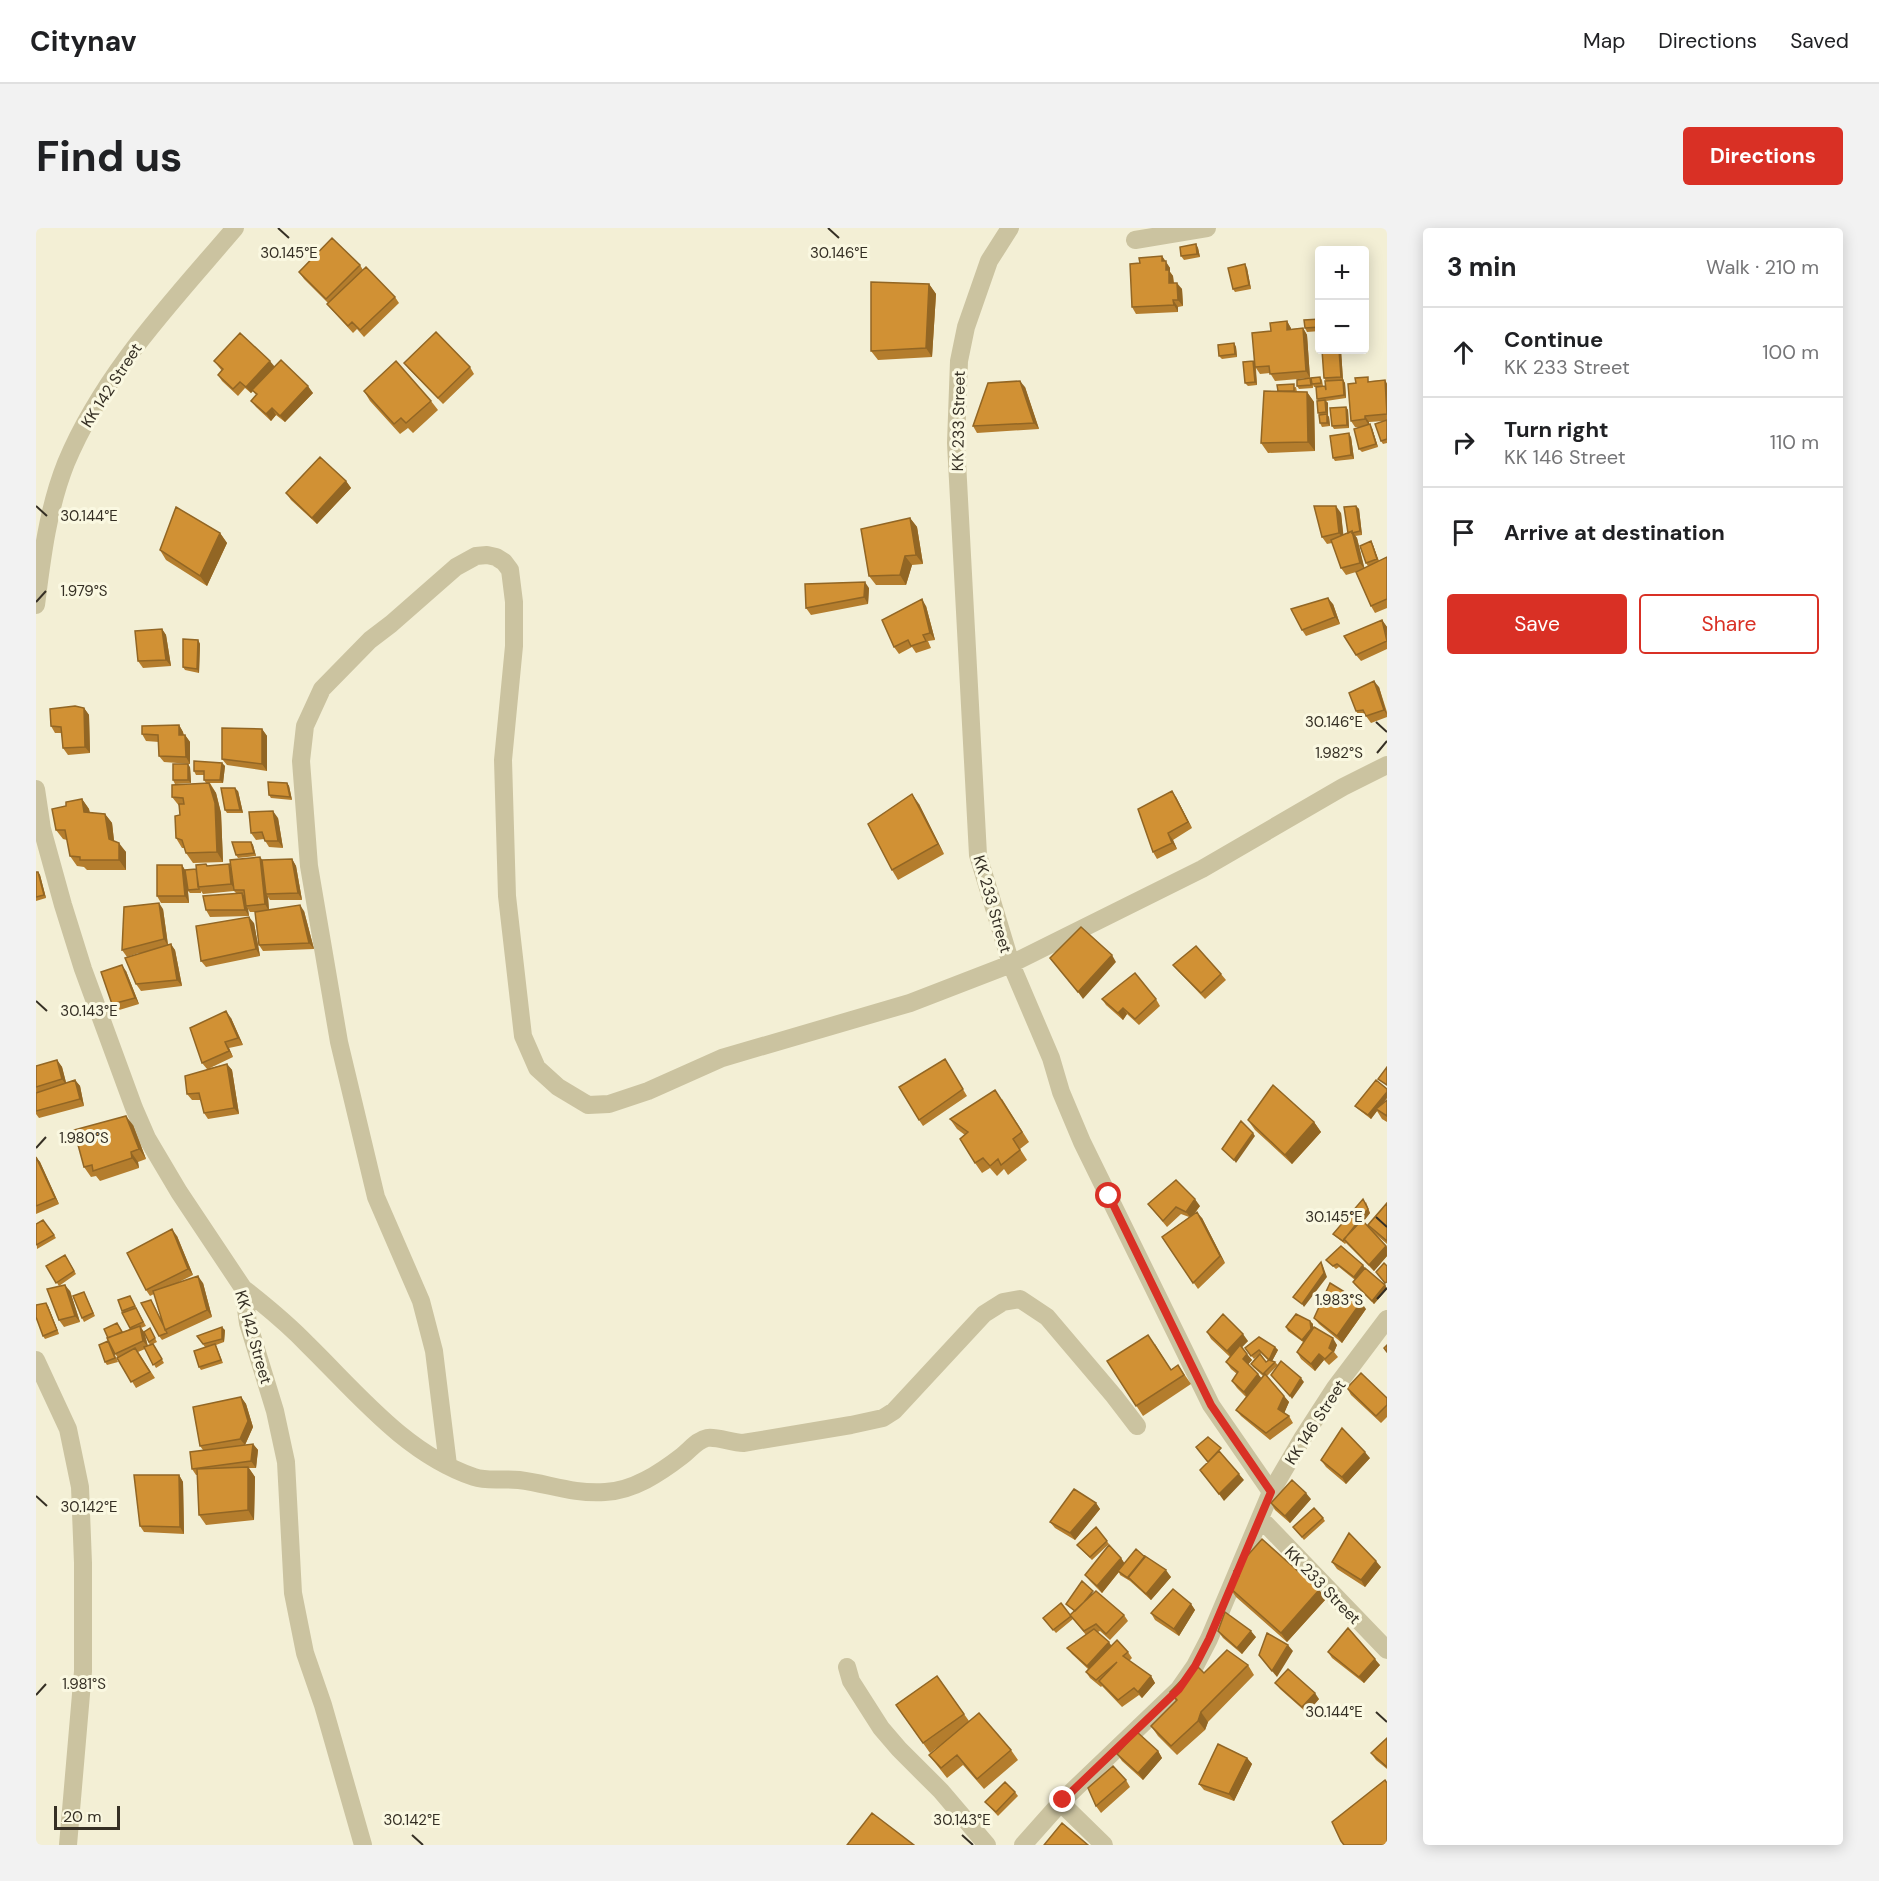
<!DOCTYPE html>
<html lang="en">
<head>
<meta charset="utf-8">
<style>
	body { margin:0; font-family:"DM Sans",sans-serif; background:#f2f2f2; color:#202124 }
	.controls { position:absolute; right:18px; top:18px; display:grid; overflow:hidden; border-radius:6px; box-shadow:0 3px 15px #0003 }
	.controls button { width:54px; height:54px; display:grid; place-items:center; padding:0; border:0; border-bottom:2px solid #e0e0e0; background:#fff; color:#202124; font:30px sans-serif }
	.scale { position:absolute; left:18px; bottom:15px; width:66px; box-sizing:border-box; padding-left:6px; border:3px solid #352f24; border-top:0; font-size:16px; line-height:21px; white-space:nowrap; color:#352f24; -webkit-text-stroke:4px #faf8e1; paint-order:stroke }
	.stop { position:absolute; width:18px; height:18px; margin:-14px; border:4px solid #d93025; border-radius:50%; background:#fff }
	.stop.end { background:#d93025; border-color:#fff; box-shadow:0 2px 6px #0008 }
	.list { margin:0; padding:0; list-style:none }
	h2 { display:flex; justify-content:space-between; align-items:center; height:78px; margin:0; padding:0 24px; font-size:26px }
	h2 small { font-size:20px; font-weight:400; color:#757577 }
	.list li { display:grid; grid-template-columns:39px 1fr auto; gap:18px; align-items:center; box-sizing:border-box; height:90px; padding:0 24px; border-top:2px solid #e0e0e0 }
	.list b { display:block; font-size:22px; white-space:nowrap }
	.list p { margin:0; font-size:20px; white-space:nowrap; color:#757577 }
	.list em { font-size:20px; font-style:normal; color:#757577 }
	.actions { display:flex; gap:12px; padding:18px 24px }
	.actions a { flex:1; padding:14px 0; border:2px solid #d93025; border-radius:6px; text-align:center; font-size:21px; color:#d93025 }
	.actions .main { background:#d93025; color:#fff }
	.icon { flex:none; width:33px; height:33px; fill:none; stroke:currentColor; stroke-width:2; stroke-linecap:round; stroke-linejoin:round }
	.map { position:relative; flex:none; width:1351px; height:1617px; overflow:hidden; border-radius:6px }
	header { display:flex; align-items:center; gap:36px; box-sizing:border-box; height:84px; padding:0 30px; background:#fff; border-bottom:2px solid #e0e0e0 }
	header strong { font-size:28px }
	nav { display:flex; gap:33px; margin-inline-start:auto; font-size:21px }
	.intro { display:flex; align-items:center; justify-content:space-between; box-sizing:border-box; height:144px; padding:0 36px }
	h1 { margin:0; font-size:42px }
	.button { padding:15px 27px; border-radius:6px; background:#d93025; color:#fff; font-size:21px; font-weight:700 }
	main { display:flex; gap:36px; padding:0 36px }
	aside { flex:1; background:#fff; border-radius:6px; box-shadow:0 3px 15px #0003 }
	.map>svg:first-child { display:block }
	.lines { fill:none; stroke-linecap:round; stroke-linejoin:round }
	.street { stroke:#cbc3a0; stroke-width:18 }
	.wall { fill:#b47d2d; fill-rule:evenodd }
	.shaded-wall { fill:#926624 }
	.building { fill:#d19134; stroke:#926624; stroke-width:1.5 }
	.route { stroke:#d93025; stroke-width:8 }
	.ticks { fill:none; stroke:#352f24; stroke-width:2 }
	.labels { text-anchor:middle; stroke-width:6; stroke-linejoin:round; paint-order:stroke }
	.street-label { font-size:16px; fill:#352f24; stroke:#faf8e1 }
	.ticks-label { font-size:15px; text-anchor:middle; fill:#352f24; stroke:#faf8e1; stroke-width:6; stroke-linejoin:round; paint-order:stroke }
</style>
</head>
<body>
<header>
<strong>Citynav</strong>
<nav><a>Map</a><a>Directions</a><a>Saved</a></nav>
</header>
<div class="intro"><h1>Find us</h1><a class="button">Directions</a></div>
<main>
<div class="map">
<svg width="1351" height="1617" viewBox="0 0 1351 1617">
	<rect width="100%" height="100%" fill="#f3efd5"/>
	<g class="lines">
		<!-- street -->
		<path class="street" d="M974 0 953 33 930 99 923 133 920 215 942 627 975 736 1015 830 1025 864 1046 914 1175 1177 1235 1264
			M1099 12 1171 0
			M0 377C6 329 12 280 30 235 68 144 136 74 199 0
			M0 561 6 601 27 677 47 741 98 880 111 910 143 964 207 1060 212 1095 239 1183 250 1234 257 1365 269 1425 287 1477 327 1617
			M207 1060C230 1078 252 1096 272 1117 322 1166 370 1226 438 1249 452 1254 469 1250 483 1252 514 1256 536 1266 569 1264 597 1263 624 1245 646 1228 654 1222 661 1212 671 1210 680 1208 696 1215 707 1215L815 1197 847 1190 858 1183 948 1086 967 1074 984 1071 1011 1089 1078 1168 1101 1198
			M0 1132 32 1201 44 1259 47 1335V1443L32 1617
			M412 1237 398 1123 385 1073 340 969 303 814 273 638 265 533 269 498 286 461 334 412 355 396 420 339 440 328 451 327 460 329 468 334 474 342 478 374V418L467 532 471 668 487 808 501 840 522 859 552 877 573 876 612 863 686 830 874 775 975 736 1166 641 1307 559 1351 537
			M1224 1290 1351 1422
			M811 1439 815 1453 845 1500 863 1521 905 1563 951 1617
			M1025 1575 1068 1617
			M987 1617 1027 1572 1143 1461 1159 1438 1173 1411 1235 1264 1266 1211 1299 1160 1351 1091"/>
	</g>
	<!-- wall -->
	<path class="wall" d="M1160 16 1162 20 1164 29 1148 32 1145 28Z
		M1126 28 1134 40V44L1137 48 1138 55 1146 61 1147 78 1142 79V84L1100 86 1096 79 1104 35Z
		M324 37 327 42 359 69 363 75 328 109 321 101 317 105 296 82 291 76 292 75 268 51 263 44Z
		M1211 40 1215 61 1199 64 1197 61Z
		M893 56 900 66 896 129 842 132 835 123Z
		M1284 91V103L1271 104 1269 100Z
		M1251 93 1255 101 1267 100 1271 107 1274 150 1239 153 1234 145 1224 146 1220 140 1221 157 1212 158 1209 155 1235 103Z
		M1198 115 1200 119 1201 129 1186 131 1183 128Z
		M1286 122H1305L1307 152 1309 155 1310 170 1290 173 1292 175V188L1293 189 1294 198 1286 199 1284 195V187L1282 185V173L1281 171 1280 159H1278L1277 157V160L1263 161 1261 158 1274 150 1275 152 1284 149 1286 152 1287 158 1290 160V153L1288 150Z
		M178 133 238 139 277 165 249 194 240 187 235 193 220 179 215 173 220 167 217 163 215 165 209 160 202 168 186 153 182 147 186 143Z
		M368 135 434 139 438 146 407 176 373 141Z
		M1349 152 1351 156V215L1347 216 1345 213 1349 193 1333 194V197L1336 200 1342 219 1326 224 1323 221 1326 199H1319L1315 193 1335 153Z
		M989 159 1003 201 941 205 937 198Z
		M1260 159 1261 164H1271L1278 174 1279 223 1232 225 1225 215 1242 163Z
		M328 163 395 173 402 182 377 205 372 200 364 206 334 173Z
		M1310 179 1312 182 1313 200 1298 201 1296 198Z
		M1315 209 1318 231 1299 233 1297 230Z
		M310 253 315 260 281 296 255 272 250 265Z
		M1320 278 1323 281 1326 307 1319 308 1321 310 1328 340 1336 337 1332 338 1330 335 1335 313 1337 317 1343 333 1351 329V380L1339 385 1335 378 1320 344 1310 347 1305 340 1296 315 1291 316 1286 309 1305 285 1307 307 1312 305Z
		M874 290 881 299 887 336 876 337 870 357H840L833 348Z
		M184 305 191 315 171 358 130 332 124 322Z
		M833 360 832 376 775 387 770 380Z
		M1297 376 1304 396 1270 408 1266 402Z
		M890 378 899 412 892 413 895 420 880 425 876 419 863 426 858 419Z
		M1346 392 1351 399V421L1325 433 1320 427Z
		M126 401 130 407 135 438 107 440 102 433Z
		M162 412 164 416 163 445 149 442 147 439Z
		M1343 459 1351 484V489L1335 495 1330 488 1324 489 1320 483Z
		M48 480 53 487 54 525 32 527 27 520 26 505H19L15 498Z
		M143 497 147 504 148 507H149L154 514V536L128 534 123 528V514L110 513 106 506Z
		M226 501 231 508V543L191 537 186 531Z
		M186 535 189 538 187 555H174L180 565 185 585 187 634 157 635 150 625 149 620H146L140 610 144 587V579L136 569 170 555 168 552V547H160L158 543Z
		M154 539 155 555 139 556 137 552Z
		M251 555 253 558 256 572 235 570 233 567Z
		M202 563 207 585H191L189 582Z
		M1140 569 1156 600 1137 612 1141 621 1121 631 1117 624Z
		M46 571 53 581 54 585 69 586 76 595 78 613 90 624V642H51L48 639 41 638 34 628 31 612 27 611 20 602 30 578Z
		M883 576 908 626 862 652 856 642Z
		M242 590 247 620 233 619 228 611 220 612 215 605Z
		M215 614 217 617 220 628 202 630 200 627Z
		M256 631 260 638 266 672H234L232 669 233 682 268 683 278 721 227 723 223 717V684H214L212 681 213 688 174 689 170 682 200 665 198 663 167 666 165 663V665H154L152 663 153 675H125L121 668 146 637 149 642 160 641 170 636 172 638 193 636 195 640 226 632Z
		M0 644H2L4 647 10 670 0 673Z
		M127 681 132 716 139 722 146 758 105 763 100 756 103 725 91 729 86 722Z
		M218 695 224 728 170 739 165 733Z
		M1137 737 1185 746 1190 752 1169 771 1142 743Z
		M90 743 103 776 80 783 76 776Z
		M1066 771H1120L1124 778 1103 797 1091 786 1087 792 1070 777Z
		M195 790 207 817 193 820 197 829 174 840 191 836 196 842 203 886 172 891 168 885 165 872H156L151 866 171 841 166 835Z
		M909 831 931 868 887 898 883 892Z
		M21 832 26 839 30 855 39 852 44 858 48 878 3 890 0 886V838Z
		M1351 861V870L1346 876 1351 872V894L1346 891 1341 883 1335 891 1322 881 1319 878Z
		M966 871 993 914 984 921 991 932 972 947 968 941 961 948 954 940 946 945 939 935 929 907 921 901 914 891Z
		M1212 892 1278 894 1285 904 1256 936 1219 902Z
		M97 897 110 931 102 934 103 940 64 953 60 948 55 949 48 939Z
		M0 929 4 934 23 976 0 986Z
		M1330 974 1334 985 1327 994 1336 1003 1332 997 1351 975V1016L1337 1004 1351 1019V1028L1338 1043 1310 1015 1309 1016 1300 1009 1297 1006Z
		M1112 976 1164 978 1157 987 1166 990 1189 1035 1162 1061 1126 1009 1153 989 1145 986 1131 999Z
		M0 996 18 1007 20 1010 1 1021Z
		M141 1008 157 1047 139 1056 167 1055 176 1089 126 1112 123 1108 117 1075 127 1095 118 1066 114 1068 110 1062Z
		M31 1030 40 1046 23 1058 10 1038Z
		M1290 1032 1329 1040 1349 1057 1351 1061 1338 1076 1319 1057 1317 1054 1319 1052 1303 1039 1300 1041Z
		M34 1063 44 1094 28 1099 23 1092Z
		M50 1068 59 1088 48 1094 46 1090Z
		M94 1068 110 1098 105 1100 108 1104 114 1100 121 1114 117 1116 128 1135 120 1140 109 1121 102 1124 119 1150 100 1160 77 1122 82 1134 71 1137 69 1134 72 1110 81 1095 87 1104 94 1101 86 1083ZM109 1107 114 1117 112 1118Z
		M10 1075 12 1078 23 1106 9 1111 7 1108Z
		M1330 1081 1306 1115 1283 1096 1278 1090Z
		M1274 1093 1277 1096V1100L1301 1117 1298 1124 1302 1129 1293 1137 1288 1132 1279 1143 1265 1131 1261 1124 1267 1114 1252 1103 1250 1099Z
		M189 1102 188 1114 180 1117 187 1135 165 1142 163 1139 169 1119 161 1108Z
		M1171 1104 1212 1113 1205 1119 1216 1132 1212 1136 1222 1146 1225 1150 1227 1148 1217 1139 1215 1136 1223 1127 1218 1131 1209 1120 1239 1119 1242 1122 1236 1133 1239 1134 1242 1137 1231 1148 1253 1174 1248 1185 1253 1188 1257 1195 1234 1212 1205 1188 1200 1182 1210 1169 1201 1160 1196 1153 1201 1146 1195 1141 1190 1134 1194 1129 1175 1111ZM1225 1125 1232 1132 1230 1134 1224 1126Z
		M1119 1116 1135 1142 1142 1137 1155 1156 1107 1188 1071 1133Z
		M1311 1160 1351 1170V1189L1345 1195 1315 1167Z
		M205 1169 210 1176 217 1199 209 1217 217 1216 222 1222 220 1240H213L219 1249 218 1292 170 1297 163 1287 161 1247H160L156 1241 167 1222 164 1218Z
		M1334 1230 1310 1256 1290 1239 1285 1232Z
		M143 1247 147 1254 148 1306 108 1304 104 1298Z
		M1275 1271 1254 1295 1239 1282 1235 1275Z
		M1060 1275 1064 1281 1039 1312 1019 1300 1014 1294Z
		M1287 1290 1289 1293 1268 1312 1257 1299Z
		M1060 1299 1073 1316 1056 1332 1041 1317Z
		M1109 1329 1135 1349 1115 1372 1094 1353 1084 1347 1083 1344 1066 1365 1054 1353 1049 1347 1085 1330 1088 1335Z
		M1296 1334 1345 1339 1329 1359 1301 1341Z
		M1198 1343 1283 1362 1290 1371 1251 1414 1200 1369 1193 1359 1202 1349Z
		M1059 1365 1088 1387 1092 1393 1074 1412 1064 1403 1062 1404 1076 1418 1092 1424 1096 1430 1093 1433 1115 1448 1119 1455 1106 1470 1103 1467 1086 1479 1066 1458 1065 1459 1054 1450 1050 1444 1052 1441 1036 1426 1031 1420 1050 1407 1037 1391 1020 1405 1007 1390 1034 1387 1038 1383 1030 1376Z
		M1155 1376 1159 1382 1143 1408 1119 1392 1115 1385Z
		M1182 1403 1220 1409 1206 1426 1187 1410Z
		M1292 1424 1344 1437 1328 1455 1296 1430Z
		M1212 1437 1218 1447 1172 1494 1169 1502 1141 1527 1122 1508 1115 1498 1140 1473 1134 1464 1168 1445Z
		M901 1448 933 1493 975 1522 982 1532 948 1561 927 1537 911 1550 893 1527 907 1515 894 1525 860 1477Z
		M1239 1455 1283 1471 1271 1485 1244 1461Z
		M1351 1510V1541L1340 1532 1335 1525Z
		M1122 1523 1126 1530 1107 1552 1086 1533 1081 1526Z
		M1211 1530 1216 1536 1198 1573 1168 1562 1163 1556Z
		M1090 1552 1094 1559 1065 1585 1060 1578Z
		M979 1564 982 1568 962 1588 949 1574Z"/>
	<!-- shaded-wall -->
	<path class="shaded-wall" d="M1160 16 1162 20 1164 29 1161 26Z
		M1126 28 1134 40V44L1137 48 1138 62 1133 55 1126 33Z
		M1209 36 1211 40 1215 61 1213 57Z
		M1141 55 1146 61 1147 78 1142 72Z
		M893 56 900 66 896 129 890 120Z
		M1137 72 1142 79V84L1138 77Z
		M1251 93 1255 100 1256 108 1251 102Z
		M1267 100 1271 107 1274 150 1270 143Z
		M1198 115 1200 119 1201 129 1199 126Z
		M1303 122H1305L1307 152 1309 155 1310 170 1308 167 1307 152 1305 149Z
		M234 133 239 139 215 165 210 159Z
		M1217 133 1219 136 1221 157 1219 154Z
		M1349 152 1351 156V182Z
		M984 153 989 159 1003 201 998 195Z
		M272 158 277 165 249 194 244 188Z
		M1271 164 1278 174 1279 223 1272 214Z
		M1289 172 1292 175V187L1290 184Z
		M1310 179 1312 182 1313 200 1311 197Z
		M236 180 240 187 235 193 230 186Z
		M1291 186 1293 189 1294 198 1291 195Z
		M1329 188 1333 194V198L1329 191Z
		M1334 196 1336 200 1342 219 1340 216Z
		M1313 205 1315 209 1318 231 1315 227Z
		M310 253 315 260 281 296 276 290Z
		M1300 278 1305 285 1308 312 1303 305Z
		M1320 278 1323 281 1326 307 1324 303Z
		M874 290 881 299 887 336 880 327Z
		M1316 303 1321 310 1329 342 1324 335Z
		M184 305 191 315 171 358 164 348Z
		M1335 313 1337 317 1343 334 1341 331Z
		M869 328 876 337 870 357 864 347Z
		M829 354 833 360 832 376 828 369Z
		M1292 370 1297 376 1304 396 1299 389Z
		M886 371 890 378 899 412 894 405Z
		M1346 392 1351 399V410Z
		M126 401 130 407 135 438 130 432Z
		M162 412 164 416 163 445 161 441Z
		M1338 453 1343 459 1351 487 1348 482Z
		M48 480 53 487 54 525 49 519Z
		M143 497 147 504 148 514 143 507Z
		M226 501 231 508V543L226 536Z
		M149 507 154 514V536L150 529Z
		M186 535 189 538 187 555 184 552Z
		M152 536 154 539 155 555 152 552Z
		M173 555 180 565 185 585 187 634 181 624Z
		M251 555 253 558 256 572 254 569Z
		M199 560 202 563 207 585 204 582Z
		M1136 563 1140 569 1156 600 1152 594Z
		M876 566 883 576 908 626 902 616Z
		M46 571 53 581 55 594 48 584Z
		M237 583 242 590 247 620 242 613Z
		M69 586 76 595 79 621 73 611Z
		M1132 605 1137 612 1141 621 1136 615Z
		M215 614 217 617 220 628 218 625Z
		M83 615 90 624V642L83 632Z
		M224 629 229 635 230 666 232 669 233 683 229 676Z
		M256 631 260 638 266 672 262 665Z
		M193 636 197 643 200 663 195 656Z
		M146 637 150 644 153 675 149 668Z
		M2 644 4 647 10 670 8 667Z
		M206 665 211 671 210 678 212 681 213 688 209 682Z
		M123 675 127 681 132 718 128 711Z
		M264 677 268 683 278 721 273 715Z
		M213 689 218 695 224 728 220 721Z
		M135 716 139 722 146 758 141 752Z
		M1076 727 1080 734 1047 771 1042 764Z
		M86 737 90 743 103 776 99 770Z
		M1087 780 1091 786 1087 792 1082 785Z
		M190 783 195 790 207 817 202 810Z
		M189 814 193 820 197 829 193 823Z
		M21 832 26 839 31 858 26 851Z
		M191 836 196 842 203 886 198 880Z
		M39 852 44 858 48 878 44 871Z
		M1351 864V870L1341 882 1340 881 1341 883 1335 891 1332 887Z
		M90 888 97 897 110 931 103 921Z
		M1278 894 1285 904 1256 936 1249 927Z
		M1217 905 1219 908 1200 935 1198 932Z
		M95 924 102 934 103 940 96 930Z
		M0 929 4 934 23 976 19 970Z
		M1159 971 1164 978 1155 990 1150 984Z
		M1327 971 1334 985 1311 1015Z
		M1161 984 1166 990 1189 1035 1184 1028Z
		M136 1001 141 1008 157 1047 152 1041Z
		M1350 1018 1351 1019V1028L1338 1043 1333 1037Z
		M1285 1034 1287 1038 1291 1049 1268 1079 1266 1076Z
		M1327 1037 1329 1040 1320 1053 1318 1049Z
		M162 1048 167 1055 176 1089 171 1082Z
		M29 1057 34 1063 44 1094 39 1088Z
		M1349 1057 1351 1061 1338 1076 1336 1073Z
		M1325 1074 1330 1081 1306 1115 1301 1108Z
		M10 1075 12 1078 23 1106 21 1102Z
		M1274 1093 1277 1096V1104L1269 1115 1266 1112Z
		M104 1098 108 1104 112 1119 107 1113Z
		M186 1099 189 1102 188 1114 186 1111Z
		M1207 1106 1212 1113 1196 1130 1191 1123Z
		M1297 1110 1301 1117 1298 1124 1293 1120Z
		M1239 1119 1242 1122 1235 1135 1233 1132Z
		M1211 1126 1216 1132 1211 1138 1207 1131Z
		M1283 1126 1288 1132 1279 1143 1275 1136Z
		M1222 1146 1227 1152 1212 1171 1208 1164Z
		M1265 1150 1268 1154 1256 1171 1254 1168Z
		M1248 1168 1253 1174 1247 1188 1242 1181Z
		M205 1169 210 1176 217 1199 209 1217 204 1211Z
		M217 1216 222 1222 220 1240 215 1233Z
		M1329 1224 1334 1230 1310 1256 1306 1249Z
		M212 1239 219 1249 218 1292 212 1282Z
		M1203 1246 1208 1252 1188 1273 1183 1266Z
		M143 1247 147 1254 148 1306 144 1299Z
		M1270 1265 1275 1271 1254 1295 1249 1288Z
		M1060 1275 1064 1281 1039 1312 1034 1305Z
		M1085 1330 1089 1336 1066 1365 1061 1358Z
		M1340 1333 1345 1339 1329 1359 1325 1352Z
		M1130 1342 1135 1349 1115 1372 1110 1366Z
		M1283 1362 1290 1371 1251 1414 1245 1405Z
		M1155 1376 1159 1382 1143 1408 1138 1401Z
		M1215 1403 1220 1409 1206 1426 1201 1420Z
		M1073 1414 1077 1421 1055 1444 1051 1438Z
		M1252 1417 1257 1423 1241 1449 1236 1443Z
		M1339 1431 1344 1437 1328 1455 1323 1449Z
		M1115 1448 1119 1455 1106 1470 1102 1464Z
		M1279 1465 1283 1471 1271 1485 1266 1479Z
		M1165 1484 1172 1494 1169 1502 1162 1493Z
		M1122 1523 1126 1530 1107 1552 1102 1545Z
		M1211 1530 1216 1536 1198 1573 1193 1566Z"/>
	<!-- building -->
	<path class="building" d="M296 10 324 37 290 71 263 44Z
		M1160 16 1161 26 1145 28 1144 19Z
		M1126 28V33H1130V42H1133V55H1141L1142 72H1137L1138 77 1096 79 1094 36 1104 35 1103 30Z
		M1209 36 1213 57 1197 61 1192 40Z
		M330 39 359 69 324 102 316 94 312 98 291 76Z
		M835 54 893 56 890 120 835 123Z
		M1284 91V99L1269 100 1268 92Z
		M1251 93V102L1267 100 1270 143 1234 146 1233 138 1219 139 1216 105 1235 103 1234 95Z
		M400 104 434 139 402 170 368 135Z
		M204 105 234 133 210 159 204 154 197 161 182 147 187 141 178 133Z
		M1198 115 1199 126 1183 128 1182 117Z
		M1286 122H1303L1305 149 1288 150Z
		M245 132 272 158 244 188 236 180 230 186 215 173 221 166 216 162Z
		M360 133 395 173 370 195 365 190 358 196 328 163Z
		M1217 133 1219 154 1209 155 1207 134Z
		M1284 149 1285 155 1276 156 1275 150Z
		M1332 149V154L1349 152 1351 186 1329 188V191L1315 193 1312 156 1320 155 1319 150Z
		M1274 150 1275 157 1261 158V152Z
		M1307 152 1308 167 1281 171 1280 159 1289 158 1290 162 1289 153Z
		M984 153 998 195 937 198 952 155Z
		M1258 156V163H1242L1241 157Z
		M1228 163 1271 164 1272 214 1225 215Z
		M1289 172 1290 184 1282 185 1281 173Z
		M1310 179 1311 197 1296 198 1294 180Z
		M1291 186V195H1284L1283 187Z
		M1351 192V211L1345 213 1339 196Z
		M1334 196 1340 216 1323 221 1318 201Z
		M1313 205 1315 227 1297 230 1294 208Z
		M284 229 310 253 276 290 250 265Z
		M1278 278H1300L1303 305 1286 309Z
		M1320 278 1324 303 1316 305V303L1312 305 1308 279Z
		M140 279 184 305 164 348 124 322Z
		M874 290 880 327 869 328 864 347 833 348 825 301Z
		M1316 303 1324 335 1305 340 1295 312Z
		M1335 313 1341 331 1330 335 1324 318Z
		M1351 329V371L1335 378 1320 344Z
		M829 354 828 369 770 380 769 356Z
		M1292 370 1299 389 1266 402 1255 381Z
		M886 371 894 405 887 407 890 413 875 418 872 412 858 419 846 392Z
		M1346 392 1351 413 1320 427 1308 408Z
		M126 401 130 432 102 433 99 403Z
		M147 411 162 412 161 441 147 439Z
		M1338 453 1348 482 1330 488 1327 482 1320 483 1313 465Z
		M39 478 48 480 49 519 27 520 25 499 15 498 14 481Z
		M143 497V507H149L150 529 123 528 122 507 106 506V498Z
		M186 500 226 501V536L186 531Z
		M158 533 186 535 184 552H168V543H158Z
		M137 536H152V552H137Z
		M232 554 251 555 254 569 233 567Z
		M173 555 179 575 181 624 150 625 146 612 140 610 139 588 144 587 143 576H148L147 570 136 569V557Z
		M185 560H199L204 582H189Z
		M1136 563 1152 594 1132 605 1136 615 1117 624 1102 581Z
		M876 566 902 616 856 642 832 596Z
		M46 571 48 584 69 586 73 611 83 615V632H44V629L34 628 29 602H20L16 581 30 578V574Z
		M237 583 242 613H229L226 604 215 605 213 584Z
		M196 614H215L218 625 200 627Z
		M224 629 229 676 210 678 208 662H198L194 632Z
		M256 631 262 665 230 666 226 632Z
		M170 636 171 638 193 636 195 656 162 659 160 637Z
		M121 637H146L149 668H121Z
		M160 641 163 661 152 662 149 642Z
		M0 644H2L8 667 0 669Z
		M206 665 209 682H170L167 668Z
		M123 675 128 711 86 722 88 679Z
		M264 677 273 715 223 717 219 684Z
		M213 689 220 721 165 733 160 698Z
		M1045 699 1076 727 1042 764 1014 730Z
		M135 716 141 752 100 756 89 730Z
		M1160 718 1185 746 1165 765 1137 737Z
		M86 737 99 770 76 776 65 744Z
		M1099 745 1120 771 1099 791 1087 780 1082 785 1066 771Z
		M190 783 202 810 189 814 193 823 166 835 154 800Z
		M909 831 927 861 883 892 863 859Z
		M21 832 26 851 0 859V838Z
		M191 836 198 880 168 885 163 865 151 866 149 848Z
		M1351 839V857L1342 851Z
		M39 852 44 871 0 883V865Z
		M1340 852 1351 861V864L1332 887 1319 878Z
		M1237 857 1278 894 1249 927 1212 892Z
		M959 862 986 904 977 911 984 922 965 937 962 931 954 938 947 930 939 935 924 911 932 904 914 891Z
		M1351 872V888L1340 881Z
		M90 888 103 921 95 924 96 930 57 943 56 937 48 939 38 902Z
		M1205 893 1217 905 1198 932 1186 921Z
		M0 929 19 970 0 978Z
		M1140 952 1159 971 1150 984 1140 979 1127 993 1112 976Z
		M1327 971 1332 981 1307 1013 1297 1006Z
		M1351 975V1013L1332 997Z
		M1161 984 1184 1028 1157 1055 1126 1009Z
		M7 992 18 1007 0 1017V996Z
		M1326 992 1350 1018 1333 1037 1308 1011Z
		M136 1001 152 1041 110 1062 91 1025Z
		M1305 1018 1327 1037 1318 1049 1301 1036 1297 1038 1290 1032Z
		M29 1027 38 1043 20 1055 10 1038Z
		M1285 1034 1288 1045 1266 1076 1257 1069Z
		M1348 1035 1351 1038V1054L1349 1055 1340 1044Z
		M1329 1040 1349 1057 1336 1073 1317 1054Z
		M162 1048 171 1082 129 1102 117 1063Z
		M1294 1055 1325 1074 1301 1108 1278 1090Z
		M29 1057 39 1088 23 1092 11 1061Z
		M48 1064 57 1085 46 1090 37 1068Z
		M94 1068 99 1078 86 1083 82 1072Z
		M115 1072 131 1105 123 1108 105 1075Z
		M10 1075 21 1102 7 1108 0 1089V1077Z
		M100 1080 107 1094 94 1100 86 1085Z
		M1187 1086 1207 1106 1191 1123 1171 1104Z
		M1260 1086 1274 1093 1275 1101 1266 1112 1250 1099Z
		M81 1095 86 1104 72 1110 68 1101Z
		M104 1098 107 1113 79 1126 71 1110Z
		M186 1099V1111L167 1116 161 1108Z
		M1278 1099 1297 1110 1293 1120 1297 1123 1289 1131 1283 1126 1275 1136 1261 1124Z
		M114 1100 119 1110 113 1114 108 1104Z
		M1112 1107 1135 1142 1142 1137 1148 1147 1100 1178 1071 1133Z
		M1223 1109 1239 1119 1233 1132 1239 1134 1227 1146 1215 1136 1224 1126 1230 1134 1233 1132 1223 1122 1215 1128 1209 1120Z
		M72 1113 79 1130 69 1134 63 1117Z
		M117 1116 126 1131 117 1137 108 1119Z
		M179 1116 185 1132 163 1139 158 1123Z
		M1204 1117 1211 1126 1207 1131 1222 1146 1208 1164 1196 1153 1202 1144 1190 1134Z
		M1351 1117V1124L1348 1120Z
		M99 1120 114 1144 95 1154 81 1130Z
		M1245 1133 1265 1150 1254 1168 1235 1147Z
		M1325 1145 1351 1170V1177L1340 1188 1311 1160Z
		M1229 1146 1248 1168 1242 1181 1253 1188 1230 1205 1200 1182Z
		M205 1169 212 1193 204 1211 164 1218 157 1179Z
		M1306 1200 1329 1224 1306 1249 1285 1232Z
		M1172 1209 1185 1220 1172 1234 1160 1219Z
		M217 1216 215 1233 156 1241 154 1224Z
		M1183 1223 1203 1246 1183 1266 1164 1242Z
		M212 1239V1282L163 1287 161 1241Z
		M98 1247H143L144 1299 104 1298Z
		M1256 1252 1270 1265 1249 1288 1235 1275Z
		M1038 1261 1060 1275 1034 1305 1014 1294Z
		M1278 1280 1287 1290 1266 1309 1257 1299Z
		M1060 1299 1071 1313 1054 1329 1041 1317Z
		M1313 1305 1340 1333 1325 1352 1296 1334Z
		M1226 1311 1283 1362 1245 1405 1193 1359 1203 1348 1198 1343Z
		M1073 1317 1085 1330 1061 1358 1049 1347Z
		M1100 1321 1109 1329 1092 1350 1082 1343Z
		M1109 1328 1130 1342 1110 1366 1092 1349Z
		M1046 1353 1057 1363 1048 1374 1039 1383 1030 1376Z
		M1137 1361 1155 1376 1138 1401 1115 1385Z
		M1060 1363 1088 1387 1070 1406 1060 1396 1048 1403 1034 1387Z
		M1025 1375 1035 1388 1017 1402 1007 1390Z
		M1189 1384 1215 1403 1201 1420 1182 1403Z
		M1312 1400 1339 1431 1323 1449 1292 1424Z
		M1058 1401 1073 1414 1051 1438 1031 1420Z
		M1231 1405 1252 1417 1236 1443 1223 1427Z
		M1081 1412 1092 1424 1087 1428 1115 1448 1102 1464 1098 1460 1082 1472 1063 1453 1081 1434 1060 1452 1050 1444Z
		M1191 1422 1212 1437 1165 1484 1162 1493 1135 1518 1115 1498 1141 1472 1134 1464 1160 1437 1168 1445Z
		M1252 1441 1279 1465 1266 1479 1239 1455Z
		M901 1448 928 1486 887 1515 860 1477Z
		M943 1485 975 1522 941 1551 921 1527 905 1540 893 1527Z
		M1101 1504 1122 1523 1102 1545 1081 1526Z
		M1351 1510V1539L1335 1525Z
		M1182 1516 1211 1530 1193 1566 1163 1556Z
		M1077 1538 1090 1552 1060 1578 1052 1560Z
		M1349 1552 1351 1555V1617H1308L1305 1613 1296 1594Z
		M969 1554 979 1564 960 1584 949 1574Z
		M836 1585 878 1617H811Z
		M1026 1595 1052 1617H1008Z"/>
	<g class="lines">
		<!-- route -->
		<path class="route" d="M1027 1572 1143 1461 1159 1438 1173 1411 1235 1264 1175 1177 1073 968"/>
	</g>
	<!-- ticks -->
	<path class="ticks" d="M242 0 253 10M792 0 803 10M0 278 11 288M0 374 10 363M1340 494 1351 504M1341 525 1351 513M0 773 11 783M0 920 10 909M1340 989 1351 999M1341 1071 1351 1060M0 1268 11 1278M0 1467 10 1456M1340 1484 1351 1494M376 1607 387 1617M926 1607 937 1617"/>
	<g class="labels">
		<!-- street labels -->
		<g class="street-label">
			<text transform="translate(75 157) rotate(-57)" y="6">KK 142 Street</text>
			<text transform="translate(922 193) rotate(-89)" y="6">KK 233 Street</text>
			<text transform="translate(957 676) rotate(74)" y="6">KK 233 Street</text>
			<text transform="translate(218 1109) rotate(74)" y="6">KK 142 Street</text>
			<text transform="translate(1279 1194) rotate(-57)" y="6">KK 146 Street</text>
			<text transform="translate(1287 1357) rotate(46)" y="6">KK 233 Street</text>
		</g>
	</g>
	<g class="ticks-label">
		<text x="253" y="30">30.145°E</text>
		<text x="803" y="30">30.146°E</text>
		<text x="53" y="293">30.144°E</text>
		<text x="48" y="368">1.979°S</text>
		<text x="1298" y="499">30.146°E</text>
		<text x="1303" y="530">1.982°S</text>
		<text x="53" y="788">30.143°E</text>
		<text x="48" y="915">1.980°S</text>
		<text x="1298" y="994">30.145°E</text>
		<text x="1303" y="1077">1.983°S</text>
		<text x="53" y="1284">30.142°E</text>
		<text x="48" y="1461">1.981°S</text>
		<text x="1298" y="1489">30.144°E</text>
		<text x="376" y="1597">30.142°E</text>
		<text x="926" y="1597">30.143°E</text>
	</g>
</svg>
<div class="controls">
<button>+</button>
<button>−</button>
</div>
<div class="scale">20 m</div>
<div class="stop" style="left:1073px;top:968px"></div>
<div class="stop end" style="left:1027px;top:1572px"></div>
</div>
<aside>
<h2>3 min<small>Walk · 210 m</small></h2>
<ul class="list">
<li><svg class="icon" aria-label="ahead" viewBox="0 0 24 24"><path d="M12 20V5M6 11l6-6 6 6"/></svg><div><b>Continue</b><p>KK 233 Street</p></div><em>100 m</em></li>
<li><svg class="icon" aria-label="right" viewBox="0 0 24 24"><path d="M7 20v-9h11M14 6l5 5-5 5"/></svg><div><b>Turn right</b><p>KK 146 Street</p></div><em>110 m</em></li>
<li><svg class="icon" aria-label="arrive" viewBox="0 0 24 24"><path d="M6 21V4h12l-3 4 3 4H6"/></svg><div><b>Arrive at destination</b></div></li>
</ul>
<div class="actions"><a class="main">Save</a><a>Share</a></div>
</aside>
</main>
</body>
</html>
